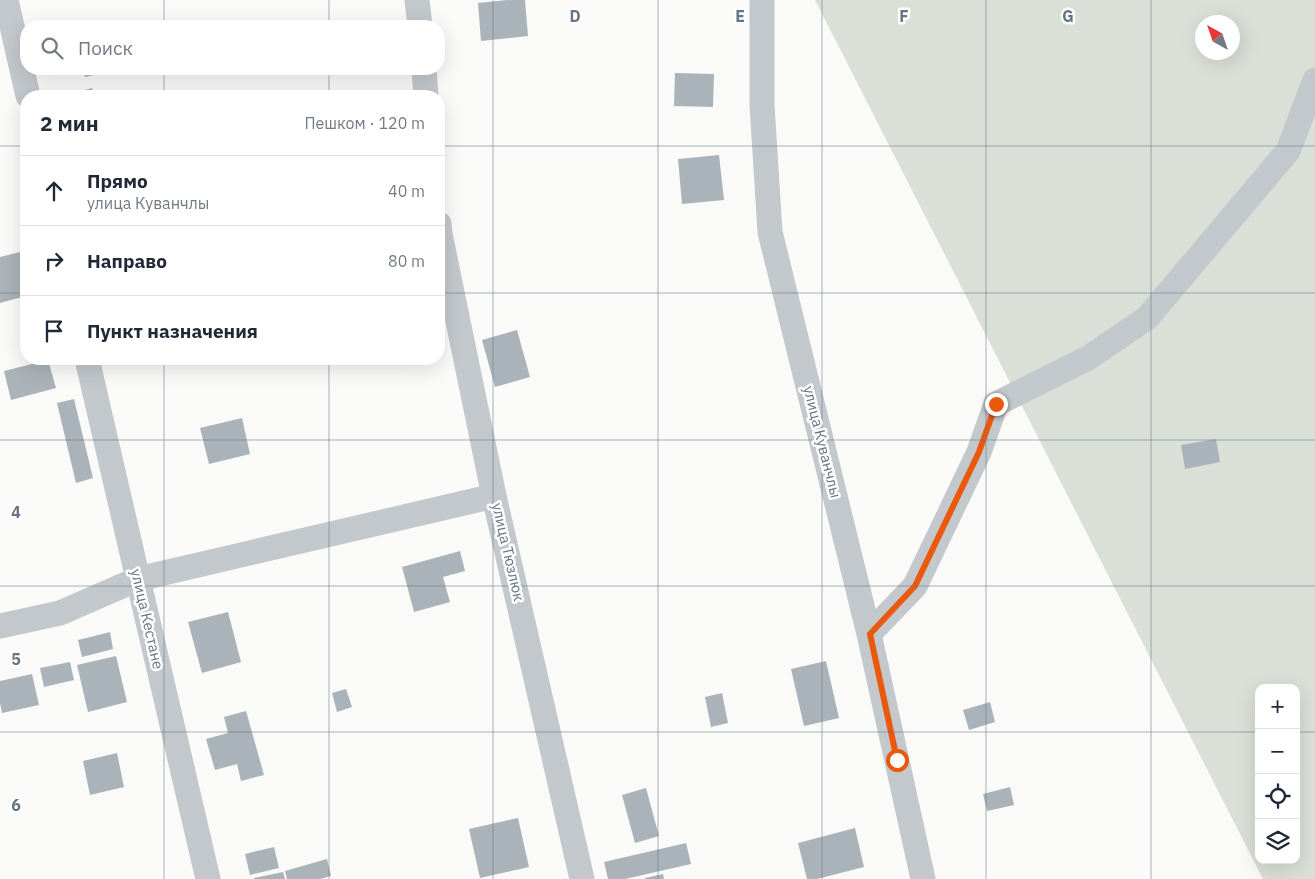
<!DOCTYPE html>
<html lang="ru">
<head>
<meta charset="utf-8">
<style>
	body { margin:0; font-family:"IBM Plex Sans",sans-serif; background:#f2f2f3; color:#1f2937 }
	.controls { position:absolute; right:15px; bottom:15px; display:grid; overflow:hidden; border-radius:10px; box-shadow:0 5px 20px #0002 }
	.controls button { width:45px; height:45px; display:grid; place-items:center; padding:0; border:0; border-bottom:1px solid #e0e1e3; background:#fff; color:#1f2937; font:25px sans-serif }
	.compass { position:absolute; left:1195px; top:15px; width:45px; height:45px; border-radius:50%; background:#fff; box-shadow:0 5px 20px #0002; rotate:320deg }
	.stop { position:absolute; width:15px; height:15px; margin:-11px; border:4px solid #ea580c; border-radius:50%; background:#fff }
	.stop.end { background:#ea580c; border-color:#fff; box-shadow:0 1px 5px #0008 }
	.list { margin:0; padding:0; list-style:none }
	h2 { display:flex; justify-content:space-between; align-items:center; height:65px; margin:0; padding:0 20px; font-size:21px }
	h2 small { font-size:16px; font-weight:400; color:#747a83 }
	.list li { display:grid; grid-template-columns:32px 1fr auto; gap:15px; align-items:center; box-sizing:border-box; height:70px; padding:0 20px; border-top:1px solid #e0e1e3 }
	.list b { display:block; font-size:19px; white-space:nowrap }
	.list p { margin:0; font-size:16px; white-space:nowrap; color:#747a83 }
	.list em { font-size:16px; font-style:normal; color:#747a83 }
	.icon { flex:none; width:28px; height:28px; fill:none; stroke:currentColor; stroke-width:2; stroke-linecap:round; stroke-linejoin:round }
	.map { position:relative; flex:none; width:1315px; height:879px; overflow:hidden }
	.search { position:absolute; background:#fff; box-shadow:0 5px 20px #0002; left:20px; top:20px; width:425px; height:55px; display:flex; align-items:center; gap:12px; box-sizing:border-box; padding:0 18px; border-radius:20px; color:#747a83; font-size:19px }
	.panel { position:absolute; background:#fff; box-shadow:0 5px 20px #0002; left:20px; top:90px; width:425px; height:275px; border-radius:20px }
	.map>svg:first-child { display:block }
	.green { fill:#dadfd7; fill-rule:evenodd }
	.building { fill:#aab3b9 }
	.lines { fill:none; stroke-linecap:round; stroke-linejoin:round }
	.minor { stroke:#c3c8cc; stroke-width:25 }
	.route { stroke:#ea580c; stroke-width:6 }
	.grid { fill:none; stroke:#657683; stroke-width:1; stroke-opacity:0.55 }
	.labels { text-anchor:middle; stroke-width:5; stroke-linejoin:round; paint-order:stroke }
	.street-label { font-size:15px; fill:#657683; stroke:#fff }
	.grid-label { font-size:16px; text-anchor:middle; font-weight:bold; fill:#657683; stroke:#fff; stroke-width:5; stroke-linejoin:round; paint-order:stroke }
</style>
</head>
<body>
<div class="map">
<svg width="1315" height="879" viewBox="0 0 1315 879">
	<rect width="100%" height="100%" fill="#fafaf8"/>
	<!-- green -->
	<path class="green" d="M815 0H1315V879H1263ZM1202 22H1232V52H1202ZM1259 688H1296V860H1259Z"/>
	<!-- building -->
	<path class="building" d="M507 0H525L528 36 481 41 478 3Z
		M83 69H101L102 73 85 77Z
		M675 73 714 74 713 107 674 106Z
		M92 88 94 96H65Z
		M719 155 724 200 682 204 678 159Z
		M20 252 26 276V296L0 303V257Z
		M517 330 530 377 495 387 482 340Z
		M48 360 56 388 11 400 4 371Z
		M74 399 93 478 76 483 57 403Z
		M242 418 250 454 209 464 200 428Z
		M1216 439 1220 462 1185 469 1181 445Z
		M460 551 465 571 443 577 450 602 414 612 402 567Z
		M228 612 241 662 202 673 188 622Z
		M110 632 113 649 82 657 78 640Z
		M116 656 127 702 88 712 77 665Z
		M826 661 839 718 804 726 791 669Z
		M70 662 74 680 44 687 40 668Z
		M32 674 39 705 2 713 0 703V681Z
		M346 689 352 707 337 712 332 693Z
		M722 693 728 723 711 727 705 697Z
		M990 702 995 722 969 730 963 710Z
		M246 711 264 775 241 781 237 764 215 770 206 739 228 733 224 717Z
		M117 753 124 787 90 795 83 761Z
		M1010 787 1014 805 987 811 983 794Z
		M646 788 659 836 635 843 622 795Z
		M518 818 529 867 480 878 469 829Z
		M855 828 864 867 817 879H807L798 843Z
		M686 843 691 864 625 879H608L604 862Z
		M274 847 279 868 250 875 245 854Z
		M327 859 331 876 320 879H287L285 871Z
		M283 872 285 879H254V878Z
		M663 874 664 879H645V878Z"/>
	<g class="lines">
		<!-- minor -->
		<path class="minor" d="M6 0 28 96
			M417 0 420 26
			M762 0V105L770 232 869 634 923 879
			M424 69 426 96
			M439 224 440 234 494 496 582 879
			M87 359 138 579 208 879
			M0 626 60 613 138 579 494 496
			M869 634 915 586 979 452 996 404 1088 358 1147 318 1288 151 1315 80"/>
	</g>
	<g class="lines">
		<!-- route -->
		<path class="route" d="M897 760 870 634 915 586 979 452 996 404"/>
	</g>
	<!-- grid -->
	<path class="grid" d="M164 0V26M329 0V26M493 0V879M658 0V879M822 0V879M986 0V879M1151 0V879M164 69V96M329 69V96M0 146H26M439 146H1315M0 293H26M439 293H1315M164 359V879M329 359V879M0 440H1315M0 586H1315M0 732H1259M1296 732H1315"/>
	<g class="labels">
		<!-- street labels -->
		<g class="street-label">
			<text transform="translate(822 442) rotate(76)" y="5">улица Куванчлы</text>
			<text transform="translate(508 552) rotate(77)" y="5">улица Тюзлюк</text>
			<text transform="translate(147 619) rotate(77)" y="5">улица Кестане</text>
		</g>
	</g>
	<g class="grid-label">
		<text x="575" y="22">D</text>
		<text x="740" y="22">E</text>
		<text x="904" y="22">F</text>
		<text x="1068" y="22">G</text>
		<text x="16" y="518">4</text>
		<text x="16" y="665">5</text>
		<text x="16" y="811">6</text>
	</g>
</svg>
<div class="controls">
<button>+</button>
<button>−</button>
<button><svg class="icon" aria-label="locate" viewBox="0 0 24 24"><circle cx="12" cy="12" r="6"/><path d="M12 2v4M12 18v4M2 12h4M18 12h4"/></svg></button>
<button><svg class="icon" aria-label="layers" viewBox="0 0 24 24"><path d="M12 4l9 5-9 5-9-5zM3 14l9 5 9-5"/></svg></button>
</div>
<svg class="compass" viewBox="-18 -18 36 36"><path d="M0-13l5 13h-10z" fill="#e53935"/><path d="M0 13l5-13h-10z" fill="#747a83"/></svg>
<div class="stop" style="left:897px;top:760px"></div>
<div class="stop end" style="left:996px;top:404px"></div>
<div class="search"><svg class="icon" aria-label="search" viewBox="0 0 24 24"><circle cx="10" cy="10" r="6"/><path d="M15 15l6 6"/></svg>Поиск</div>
<section class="panel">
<h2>2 мин<small>Пешком · 120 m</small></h2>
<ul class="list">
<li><svg class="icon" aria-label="ahead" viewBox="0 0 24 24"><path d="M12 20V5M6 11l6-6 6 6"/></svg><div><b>Прямо</b><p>улица Куванчлы</p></div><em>40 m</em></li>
<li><svg class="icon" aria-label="right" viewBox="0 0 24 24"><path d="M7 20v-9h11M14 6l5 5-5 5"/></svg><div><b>Направо</b></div><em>80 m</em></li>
<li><svg class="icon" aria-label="arrive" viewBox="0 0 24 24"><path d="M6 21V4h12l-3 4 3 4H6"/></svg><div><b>Пункт назначения</b></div></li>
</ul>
</section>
</div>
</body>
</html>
